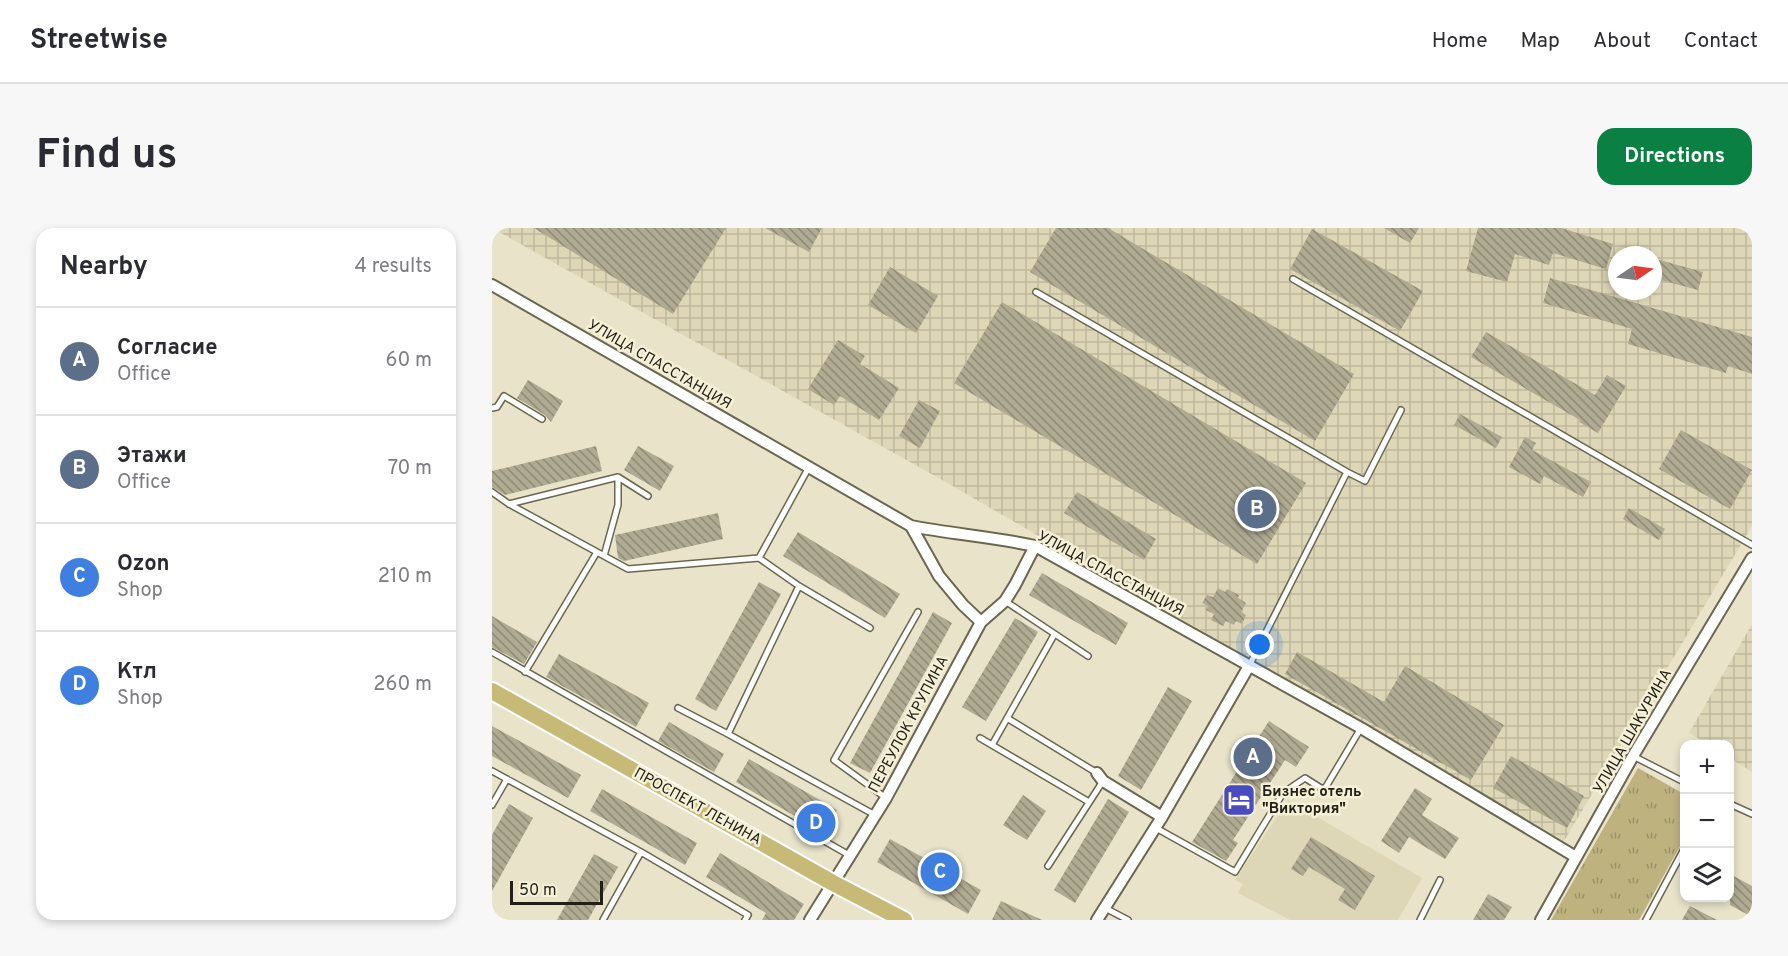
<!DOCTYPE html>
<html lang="en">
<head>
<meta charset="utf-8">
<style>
	body { margin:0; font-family:Overpass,sans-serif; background:#f7f7f7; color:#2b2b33 }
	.controls { position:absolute; right:18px; bottom:18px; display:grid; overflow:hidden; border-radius:12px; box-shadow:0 3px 9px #0003 }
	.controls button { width:54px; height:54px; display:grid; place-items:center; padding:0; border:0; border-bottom:2px solid #e1e1e2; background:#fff; color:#2b2b33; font:30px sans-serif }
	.compass { position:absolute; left:1116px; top:18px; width:54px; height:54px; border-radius:50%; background:#fff; box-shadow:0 3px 9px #0003; rotate:77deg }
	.scale { position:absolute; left:18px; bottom:15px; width:93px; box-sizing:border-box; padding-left:6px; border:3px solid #211f16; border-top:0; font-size:16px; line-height:21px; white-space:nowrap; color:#211f16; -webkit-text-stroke:4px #f5f0d6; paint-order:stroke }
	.you { position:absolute; left:768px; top:417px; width:21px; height:21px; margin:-15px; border:4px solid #fff; border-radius:50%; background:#1a73e8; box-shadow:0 0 0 9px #1a73e833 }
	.badge { display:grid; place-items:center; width:39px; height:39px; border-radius:50%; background:#0b8043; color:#fff; font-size:20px; font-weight:700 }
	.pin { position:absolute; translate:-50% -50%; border:3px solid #fff; box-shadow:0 2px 6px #0006 }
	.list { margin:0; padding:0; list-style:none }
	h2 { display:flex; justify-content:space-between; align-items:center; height:78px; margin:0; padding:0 24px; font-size:26px }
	h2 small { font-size:20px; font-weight:400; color:#7c7c81 }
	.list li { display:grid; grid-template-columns:39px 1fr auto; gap:18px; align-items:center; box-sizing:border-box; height:108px; padding:0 24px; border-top:2px solid #e1e1e2 }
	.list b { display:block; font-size:22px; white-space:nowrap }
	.list p { margin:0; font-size:20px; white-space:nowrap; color:#7c7c81 }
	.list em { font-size:20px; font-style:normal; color:#7c7c81 }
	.icon { flex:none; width:33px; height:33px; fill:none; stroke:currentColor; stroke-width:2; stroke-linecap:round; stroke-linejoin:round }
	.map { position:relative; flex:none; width:1260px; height:692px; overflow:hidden; border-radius:18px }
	header { display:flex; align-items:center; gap:36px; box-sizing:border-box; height:84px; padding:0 30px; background:#fff; border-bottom:2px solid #e1e1e2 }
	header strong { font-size:28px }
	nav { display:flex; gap:33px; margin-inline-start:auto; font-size:21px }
	.intro { display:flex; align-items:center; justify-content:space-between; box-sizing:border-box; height:144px; padding:0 36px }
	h1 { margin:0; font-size:42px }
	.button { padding:15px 27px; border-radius:18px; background:#0b8043; color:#fff; font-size:21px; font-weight:700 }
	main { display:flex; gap:36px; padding:0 36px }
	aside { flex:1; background:#fff; border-radius:18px; box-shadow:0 3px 9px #0003 }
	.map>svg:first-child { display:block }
	.built { fill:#ded7b7 }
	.industrial { fill:url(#industrial-grid); fill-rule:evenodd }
	.grass { fill:url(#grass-tufts) }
	.building { fill:url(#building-back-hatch) }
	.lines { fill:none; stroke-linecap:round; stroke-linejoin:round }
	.service-casing { stroke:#6b6650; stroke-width:8 }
	.minor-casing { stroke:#6b6650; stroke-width:14 }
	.primary-casing { stroke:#fff; stroke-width:20 }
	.service { stroke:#fff; stroke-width:5 }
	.minor { stroke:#fff; stroke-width:10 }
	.primary { stroke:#c7ba76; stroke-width:16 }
	.labels { text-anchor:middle; stroke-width:5; stroke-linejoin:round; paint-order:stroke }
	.street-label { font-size:15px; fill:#211f16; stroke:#f5f0d6 }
	.poi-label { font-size:15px; font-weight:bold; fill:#211f16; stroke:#f5f0d6; text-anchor:start }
</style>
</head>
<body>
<header>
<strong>Streetwise</strong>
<nav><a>Home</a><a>Map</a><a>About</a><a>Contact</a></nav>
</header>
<div class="intro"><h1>Find us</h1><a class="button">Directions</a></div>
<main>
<aside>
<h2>Nearby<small>4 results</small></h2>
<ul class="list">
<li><span class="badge" style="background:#5c6f8a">A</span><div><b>Согласие</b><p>Office</p></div><em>60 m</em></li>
<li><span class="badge" style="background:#5c6f8a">B</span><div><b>Этажи</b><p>Office</p></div><em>70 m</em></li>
<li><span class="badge" style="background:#3f7fe0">C</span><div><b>Ozon</b><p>Shop</p></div><em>210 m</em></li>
<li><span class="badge" style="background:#3f7fe0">D</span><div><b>Ктл</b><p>Shop</p></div><em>260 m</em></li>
</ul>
</aside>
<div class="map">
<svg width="1260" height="692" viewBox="0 0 1260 692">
	<defs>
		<pattern id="industrial-grid" width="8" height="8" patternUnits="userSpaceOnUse" patternTransform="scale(1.5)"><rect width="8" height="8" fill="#ded7b7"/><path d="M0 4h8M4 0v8" fill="none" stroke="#beb89d"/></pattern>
		<pattern id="grass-tufts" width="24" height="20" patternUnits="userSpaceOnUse" patternTransform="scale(1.5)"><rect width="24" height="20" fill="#beb37f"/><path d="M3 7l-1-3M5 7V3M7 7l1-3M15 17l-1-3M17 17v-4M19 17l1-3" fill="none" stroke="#9a9167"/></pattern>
		<pattern id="building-back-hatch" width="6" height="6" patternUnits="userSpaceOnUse" patternTransform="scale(1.5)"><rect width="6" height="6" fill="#afaa92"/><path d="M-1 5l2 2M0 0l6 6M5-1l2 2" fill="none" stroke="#8e8a76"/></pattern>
	</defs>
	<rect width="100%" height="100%" fill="#e8e3c9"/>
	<!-- built -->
	<path class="built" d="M796 572 930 650 906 692H798L746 665 751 656 743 652Z"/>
	<!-- industrial -->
	<path class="industrial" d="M0 0H1260V298L1072 613 452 253ZM1125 27H1161V63H1125Z
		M1260 396V544L1238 530V516H1216L1197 505Z"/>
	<!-- grass -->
	<path class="grass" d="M1146 540 1192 566V611L1147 692H1059Z"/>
	<!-- building -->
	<path class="building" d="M42 0H234L181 86Z
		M273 0H330L317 24Z
		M564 0H616L862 146 823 213 538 44Z
		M892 0H927L918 15Z
		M986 0H1069L1121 16 1114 41 1061 25 1057 37 1023 26 1015 54 974 43Z
		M820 1 931 63 908 103 798 41Z
		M1164 31 1211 44 1206 62 1161 50Z
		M398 39 446 68 424 105 376 77Z
		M1058 50 1260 109V146L1236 138 1234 145 1136 116 1140 101 1051 75Z
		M510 74 814 255 765 336 462 155Z
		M994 104 1103 167 1115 147 1134 158 1106 205 1087 194 1088 192 979 129Z
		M346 112 373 128 368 136 407 160 387 192 348 168 342 177 316 161Z
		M36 152 71 173 59 194 53 187 25 170Z
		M427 172 448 183 428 220 407 208Z
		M968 186 1010 209 1004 220 962 197Z
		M1189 202 1260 242 1238 281 1167 241Z
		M1033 209 1044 215 1040 222 1099 254 1091 269 1052 248 1048 256 1017 239Z
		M104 218 110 243 13 267 0 259V243Z
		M146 218 182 238 168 263 132 242Z
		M585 264 664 311 652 332 572 285Z
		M1137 280 1173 301 1167 312 1131 291Z
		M226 285 231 311 132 333 126 330 123 307Z
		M306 304 408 366 393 390 291 328Z
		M550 345 636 395 624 417 537 367Z
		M267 354 289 366 224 483 203 471Z
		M726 360 733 364 735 361 747 367 746 370 754 375 749 384 754 387 750 396 744 393 742 397 734 393 731 398 719 392 722 386 714 382 716 378 710 375 715 367 721 369Z
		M441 384 460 395 378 545 358 535Z
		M0 388 45 414 32 436 0 419Z
		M523 390 546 404 494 493 470 479Z
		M805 424 892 474 913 438 1012 497 979 552 793 446Z
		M67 426 157 475 144 499 54 449Z
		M676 459 700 473 649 562 626 548Z
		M777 493 817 519 804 539 793 532 741 612 746 615 734 633 700 614Z
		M177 494 232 526 222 544 166 513Z
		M0 498 89 547 76 570 0 528Z
		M1019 528 1092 568 1075 600 1001 560Z
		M257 531 345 582 332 605 244 554Z
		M923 560 940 571 930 587 967 610 953 631 917 609 907 625 889 613Z
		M110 561 205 615 193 637 98 583Z
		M531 567 554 583 535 612 511 597Z
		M616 571 637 584 583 675 562 662Z
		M17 576 41 590 0 663V607Z
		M819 609 883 648 863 682 846 672 853 661 817 639 811 648 799 641Z
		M398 611 489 662 476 686 385 634Z
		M228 625 312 676 302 692H270L274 685 214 649Z
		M102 626 126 639 96 692H65Z
		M1238 646 1260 658V689L1238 677Z
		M996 666 1020 679 1012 692H981Z
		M509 673 550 692H500Z
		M1198 678 1225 692H1190Z"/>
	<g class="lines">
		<!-- service casing -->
		<g class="service-casing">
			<path id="service" d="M801 51 1260 317
				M544 64 855 244 757 438
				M0 180 5 179 12 168 50 191
				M855 244 873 253 909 182
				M0 264 17 276 136 341 267 330 317 239
				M17 276 126 249 156 268
				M112 328 126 277V249
				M267 330 307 358 378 400
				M513 373 596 428
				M0 424 357 627
				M33 444 105 324
				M186 480 236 506 307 358
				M515 490 605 545
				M236 506 383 587
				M488 510 597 574
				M500 517 562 407
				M1141 528 1192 554
				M0 543 149 624
				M394 570 342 532 426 384
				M1238 576 1260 586
				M0 577 15 551
				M664 600 743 644 791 565 813 550 832 562 869 500
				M556 638 611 553
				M613 680 636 692
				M111 692 149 624 256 687 253 692
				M928 692 948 652
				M1154 692 1192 621"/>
		</g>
		<!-- minor casing -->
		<g class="minor-casing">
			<path id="minor" d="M0 57 419 298C460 306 502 309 543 318L869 500 1084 629
				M419 298 447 348 471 377 489 394
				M605 545 611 553 670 589
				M318 692 394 570 489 394 513 373 523 357 543 318
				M605 692 670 589 757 438
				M1049 692 1141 528 1260 330"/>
		</g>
		<!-- primary casing -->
		<g class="primary-casing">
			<path id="primary" d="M0 463 341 655 412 692"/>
		</g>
		<!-- service -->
		<use href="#service" class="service"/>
		<!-- minor -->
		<use href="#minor" class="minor"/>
		<!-- primary -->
		<use href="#primary" class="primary"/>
	</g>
	<!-- icons -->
	<defs>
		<g id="hotel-square" transform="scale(1.725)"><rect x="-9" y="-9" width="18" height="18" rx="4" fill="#4a4bc1" stroke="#f5f0d6"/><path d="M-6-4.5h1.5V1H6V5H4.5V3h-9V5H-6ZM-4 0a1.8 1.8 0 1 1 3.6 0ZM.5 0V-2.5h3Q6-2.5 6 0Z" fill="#fff"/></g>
	</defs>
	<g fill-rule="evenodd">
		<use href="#hotel-square" x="747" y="572"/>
	</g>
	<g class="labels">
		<!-- street labels -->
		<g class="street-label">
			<text transform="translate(168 136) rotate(30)" y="5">УЛИЦА СПАССТАНЦИЯ</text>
			<text transform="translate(619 345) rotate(28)" y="5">УЛИЦА СПАССТАНЦИЯ</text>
			<text transform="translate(416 496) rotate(-62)" y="5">ПЕРЕУЛОК КРУПИНА</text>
			<text transform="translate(1140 503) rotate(-60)" y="5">УЛИЦА ШАКУРИНА</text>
			<text transform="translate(206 578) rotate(29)" y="5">ПРОСПЕКТ ЛЕНИНА</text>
		</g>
		<!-- poi labels -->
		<g class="poi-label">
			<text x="770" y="568">Бизнес отель<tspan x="770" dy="17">"Виктория"</tspan></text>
		</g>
	</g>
</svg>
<div class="controls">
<button>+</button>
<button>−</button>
<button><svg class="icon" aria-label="layers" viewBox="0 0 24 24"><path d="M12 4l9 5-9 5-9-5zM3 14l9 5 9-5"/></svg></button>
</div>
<svg class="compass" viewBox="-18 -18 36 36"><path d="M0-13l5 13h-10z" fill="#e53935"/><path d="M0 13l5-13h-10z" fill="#7c7c81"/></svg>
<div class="scale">50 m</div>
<div class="you"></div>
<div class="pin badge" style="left:761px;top:529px;background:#5c6f8a">A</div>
<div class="pin badge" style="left:765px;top:281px;background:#5c6f8a">B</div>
<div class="pin badge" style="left:448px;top:644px;background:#3f7fe0">C</div>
<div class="pin badge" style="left:324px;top:595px;background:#3f7fe0">D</div>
</div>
</main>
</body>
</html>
